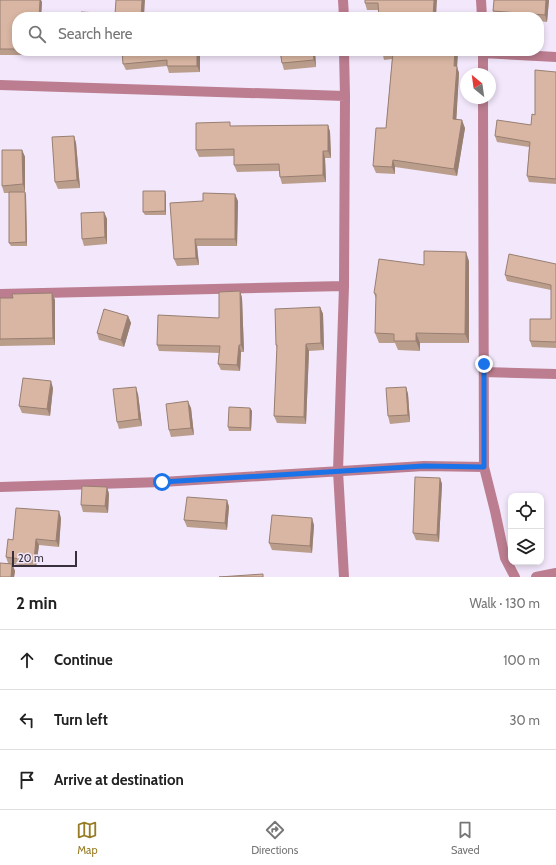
<!DOCTYPE html>
<html lang="en">
<head>
<meta charset="utf-8">
<style>
	body { margin:0; font-family:Cabin,sans-serif; background:#f6f6f6; color:#222 }
	.controls { position:absolute; right:12px; bottom:12px; display:grid; overflow:hidden; border-radius:8px; box-shadow:0 2px 6px #0003 }
	.controls button { width:36px; height:36px; display:grid; place-items:center; padding:0; border:0; border-bottom:1px solid #e0e0e0; background:#fff; color:#222; font:20px sans-serif }
	.compass { position:absolute; left:460px; top:68px; width:36px; height:36px; border-radius:50%; background:#fff; box-shadow:0 2px 6px #0003; rotate:331deg }
	.scale { position:absolute; left:12px; bottom:10px; width:65px; box-sizing:border-box; padding-left:4px; border:2px solid #37303c; border-top:0; font-size:11px; line-height:14px; white-space:nowrap; color:#37303c; -webkit-text-stroke:3px #f2e7fb; paint-order:stroke }
	.stop { position:absolute; width:12px; height:12px; margin:-9px; border:3px solid #1a73e8; border-radius:50%; background:#fff }
	.stop.end { background:#1a73e8; border-color:#fff; box-shadow:0 1px 4px #0008 }
	.list { margin:0; padding:0; list-style:none }
	h2 { display:flex; justify-content:space-between; align-items:center; height:52px; margin:0; padding:0 16px; font-size:17px }
	h2 small { font-size:13px; font-weight:400; color:#767676 }
	.list li { display:grid; grid-template-columns:26px 1fr auto; gap:12px; align-items:center; box-sizing:border-box; height:60px; padding:0 16px; border-top:1px solid #e0e0e0 }
	.list b { display:block; font-size:15px; white-space:nowrap }
	.list em { font-size:13px; font-style:normal; color:#767676 }
	.icon { flex:none; width:22px; height:22px; fill:none; stroke:currentColor; stroke-width:2; stroke-linecap:round; stroke-linejoin:round }
	.map { position:relative; flex:none; width:556px; height:577px; overflow:hidden }
	.search { position:absolute; background:#fff; box-shadow:0 2px 6px #0003; left:12px; right:12px; top:12px; height:44px; display:flex; align-items:center; gap:10px; box-sizing:border-box; padding:0 14px; border-radius:16px; color:#767676; font-size:15px }
	.sheet { height:232px; background:#fff }
	nav { display:flex; justify-content:space-around; align-items:center; box-sizing:border-box; height:56px; border-top:1px solid #e0e0e0; background:#fff; font-size:11px; color:#767676 }
	nav a { display:grid; justify-items:center; gap:2px }
	nav .on { color:#977b23 }
	.map>svg:first-child { display:block }
	.lines { fill:none; stroke-linecap:round; stroke-linejoin:round }
	.minor { stroke:#bb7d8f; stroke-width:10 }
	.wall { fill:#bb9d8c }
	.shaded-wall { fill:#987f72 }
	.building { fill:#d9b6a3; stroke:#987f72 }
	.route { stroke:#1a73e8; stroke-width:5 }
</style>
</head>
<body>
<div class="map">
<svg width="556" height="577" viewBox="0 0 556 577">
	<rect width="100%" height="100%" fill="#f2e7fb"/>
	<g class="lines">
		<!-- minor -->
		<path class="minor" d="M343 0 344 17
			M481 0 482 17
			M483 51V74
			M483 53 556 57
			M0 85 345 96
			M483 98 484 467 495 511 505 558 515 577
			M0 294 344 286
			M484 372 556 374
			M0 487 162 482 424 466 484 467
			M344 577 338 471 344 286 345 96 344 51
			M536 577 556 573"/>
	</g>
	<!-- wall -->
	<path class="wall" d="M0 0 42 2 41 17H17V51H40V55H0Z
		M365 0H444H438L379 10H367L365 3Z
		M549 0 547 22 539 21V17H495L493 11Z
		M200 51V72L169 73 167 66 126 70 123 64Z
		M280 51H315L316 67 284 70 282 63Z
		M382 51H458L457 67 459 73 456 119 465 128 457 176 395 167V174L376 173 373 166 386 128 392 59 384 60Z
		M556 72V184L529 182 527 176 529 147 497 142 495 136 531 125 535 115Z
		M328 125 330 132 331 158H325L326 182 282 184 280 177 279 171 237 172 234 165V156L199 157 196 150 232 126Z
		M74 136 76 143 80 188 58 189 55 182Z
		M22 150 25 157V192H23L26 195 27 246H11L9 243V193H4L2 186Z
		M165 191 166 195V215H145L143 212Z
		M238 201 237 246H197L199 265 177 266 174 259 170 203Z
		M104 212 107 219V244L84 246 82 239Z
		M469 261V343H420V351L398 350 395 343H379L375 333 376 299 374 293 424 265Z
		M556 264V348L532 347 530 341 551 319V290L507 281 505 275Z
		M240 291 242 298 244 352H241L240 371 221 370 218 364 219 353 159 351 157 345 219 318Z
		M52 293 55 300V345L0 346V298H13Z
		M320 307 323 314 324 350 309 351 306 424 277 423 274 416 277 349 276 345Z
		M128 316 131 323 124 347 99 340 97 333Z
		M406 387 408 394 410 422 390 424 388 416Z
		M53 388 50 416 22 413 19 406Z
		M138 394 142 426 119 429 117 422Z
		M191 408 194 435 171 437 169 430Z
		M250 408 252 411 251 431H229L228 427Z
		M440 478 442 484 439 542 416 540 413 533Z
		M107 487 109 494 108 513 83 512 81 505Z
		M227 500 229 507 227 530 187 527 184 520Z
		M61 518 59 547 39 545 36 567 12 564 15 571 14 577H0L8 563 6 557 13 540Z
		M314 525 312 553 272 550 269 543Z"/>
	<!-- shaded-wall -->
	<path class="shaded-wall" d="M40 0H41L42 2 41 17H39Z
		M142 0H145L144 17H141Z
		M434 0H437L436 17H433Z
		M546 0H549L547 22 545 15Z
		M197 51H200V72L197 66Z
		M313 51H315L316 67 314 60Z
		M455 51H458L457 67 459 73 456 126 453 119Z
		M462 120 465 128 457 176 454 169Z
		M328 125 330 132 331 158 328 151Z
		M74 136 76 143 80 188 77 180Z
		M22 150 25 157V192L23 184Z
		M323 151 325 158 326 182 323 175Z
		M393 160 395 167V174L392 167Z
		M165 191 166 195V215L165 211Z
		M25 192 26 195 27 246 26 242Z
		M235 194 238 201 237 246 235 239Z
		M104 212 107 219V244L105 237Z
		M195 239 197 246 199 265 196 258Z
		M466 252 469 261V343L465 334Z
		M240 291 242 298 244 352 241 345Z
		M52 293 55 300V345L53 338Z
		M320 307 323 314 324 350 321 343Z
		M128 316 131 323 124 347 121 340Z
		M416 333 420 343V351L416 341Z
		M306 344 309 351 306 424 304 417Z
		M239 345 241 352 240 371 237 365Z
		M51 381 53 388 50 416 47 409Z
		M136 387 138 394 142 426 139 419Z
		M406 387 408 394 410 422 408 415Z
		M188 401 191 408 194 435 191 428Z
		M250 408 252 411 251 431 250 428Z
		M440 478 442 484 439 542 437 535Z
		M107 487 109 494 108 513 105 506Z
		M227 500 229 507 227 530 225 523Z
		M59 511 61 518 59 547 56 541Z
		M312 518 314 525 312 553 310 546Z
		M36 539 39 545 36 567 34 561Z
		M12 564 15 571 14 577H11Z"/>
	<!-- building -->
	<path class="building" d="M0 0H40L39 17H17V49H0Z
		M116 0H142L141 17H81V12L115 14Z
		M365 0H434L433 17H379L378 3H365Z
		M494 0H546L545 15 493 11Z
		M122 51H197V66H167V60L123 64Z
		M280 51H313L314 60 282 63Z
		M382 51H455L454 66H457L453 119 462 120 454 169 393 160 392 167 373 166 376 128H386L393 52 382 53Z
		M535 70 556 72V179L527 176 530 142 495 136 497 120 531 125 532 114 535 115Z
		M230 122V126L328 125V151H323V175L280 177 279 164 234 165V149L196 150V123Z
		M74 136 77 180 55 182 52 137Z
		M2 150H22L23 184 2 186Z
		M143 191H165V211L143 212Z
		M9 192H25L26 242 9 243Z
		M203 193 235 194V239H195L196 258 174 259 170 203 203 201Z
		M104 212 105 237 82 239 81 213Z
		M424 251 466 252 465 334 416 333V341H394V334L375 333 376 294 374 293 379 259 424 265Z
		M509 254 556 264V342L530 341V319H551V285L505 275Z
		M240 291 241 345H239L237 365 218 364 220 346 157 345 158 315 219 318V292Z
		M52 293 53 338 0 339V298H13L12 294Z
		M320 307 321 343 306 344 304 417 274 416 277 345H276L275 309Z
		M104 309 128 316 121 340 97 333Z
		M23 378 51 381 47 409 19 406Z
		M136 387 139 419 117 422 113 389Z
		M406 387 408 415 388 416 386 388Z
		M188 401 191 428 169 430 166 404Z
		M229 407 250 408V428L228 427Z
		M415 477 440 478 437 535 413 533Z
		M82 486 107 487 105 506 81 505Z
		M187 497 227 500 225 523 184 520Z
		M16 508 59 511 56 541 36 539 34 561 6 557 8 539 13 540Z
		M272 515 312 518 310 546 269 543Z
		M0 563 12 564 11 577H0Z
		M263 574V577H219Z"/>
	<g class="lines">
		<!-- route -->
		<path class="route" d="M162 482 424 466 484 467V364"/>
	</g>
</svg>
<div class="controls">
<button><svg class="icon" aria-label="locate" viewBox="0 0 24 24"><circle cx="12" cy="12" r="6"/><path d="M12 2v4M12 18v4M2 12h4M18 12h4"/></svg></button>
<button><svg class="icon" aria-label="layers" viewBox="0 0 24 24"><path d="M12 4l9 5-9 5-9-5zM3 14l9 5 9-5"/></svg></button>
</div>
<svg class="compass" viewBox="-18 -18 36 36"><path d="M0-13l5 13h-10z" fill="#e53935"/><path d="M0 13l5-13h-10z" fill="#767676"/></svg>
<div class="scale">20 m</div>
<div class="stop" style="left:162px;top:482px"></div>
<div class="stop end" style="left:484px;top:364px"></div>
<div class="search"><svg class="icon" aria-label="search" viewBox="0 0 24 24"><circle cx="10" cy="10" r="6"/><path d="M15 15l6 6"/></svg>Search here</div>
</div>
<section class="sheet">
<h2>2 min<small>Walk · 130 m</small></h2>
<ul class="list">
<li><svg class="icon" aria-label="ahead" viewBox="0 0 24 24"><path d="M12 20V5M6 11l6-6 6 6"/></svg><div><b>Continue</b></div><em>100 m</em></li>
<li><svg class="icon" aria-label="left" viewBox="0 0 24 24"><path d="M17 20v-9H6M10 6l-5 5 5 5"/></svg><div><b>Turn left</b></div><em>30 m</em></li>
<li><svg class="icon" aria-label="arrive" viewBox="0 0 24 24"><path d="M6 21V4h12l-3 4 3 4H6"/></svg><div><b>Arrive at destination</b></div></li>
</ul>
</section>
<nav>
<a class="on"><svg class="icon" aria-label="map" viewBox="0 0 24 24"><path d="M3 6l6-2 6 2 6-2v14l-6 2-6-2-6 2zM9 4v14M15 6v14"/></svg>Map</a>
<a><svg class="icon" aria-label="directions" viewBox="0 0 24 24"><path d="M12 3l9 9-9 9-9-9zM9 14v-3h6M13 9l2 2-2 2"/></svg>Directions</a>
<a><svg class="icon" aria-label="saved" viewBox="0 0 24 24"><path d="M7 4h10v16l-5-4-5 4z"/></svg>Saved</a>
</nav>
</body>
</html>
